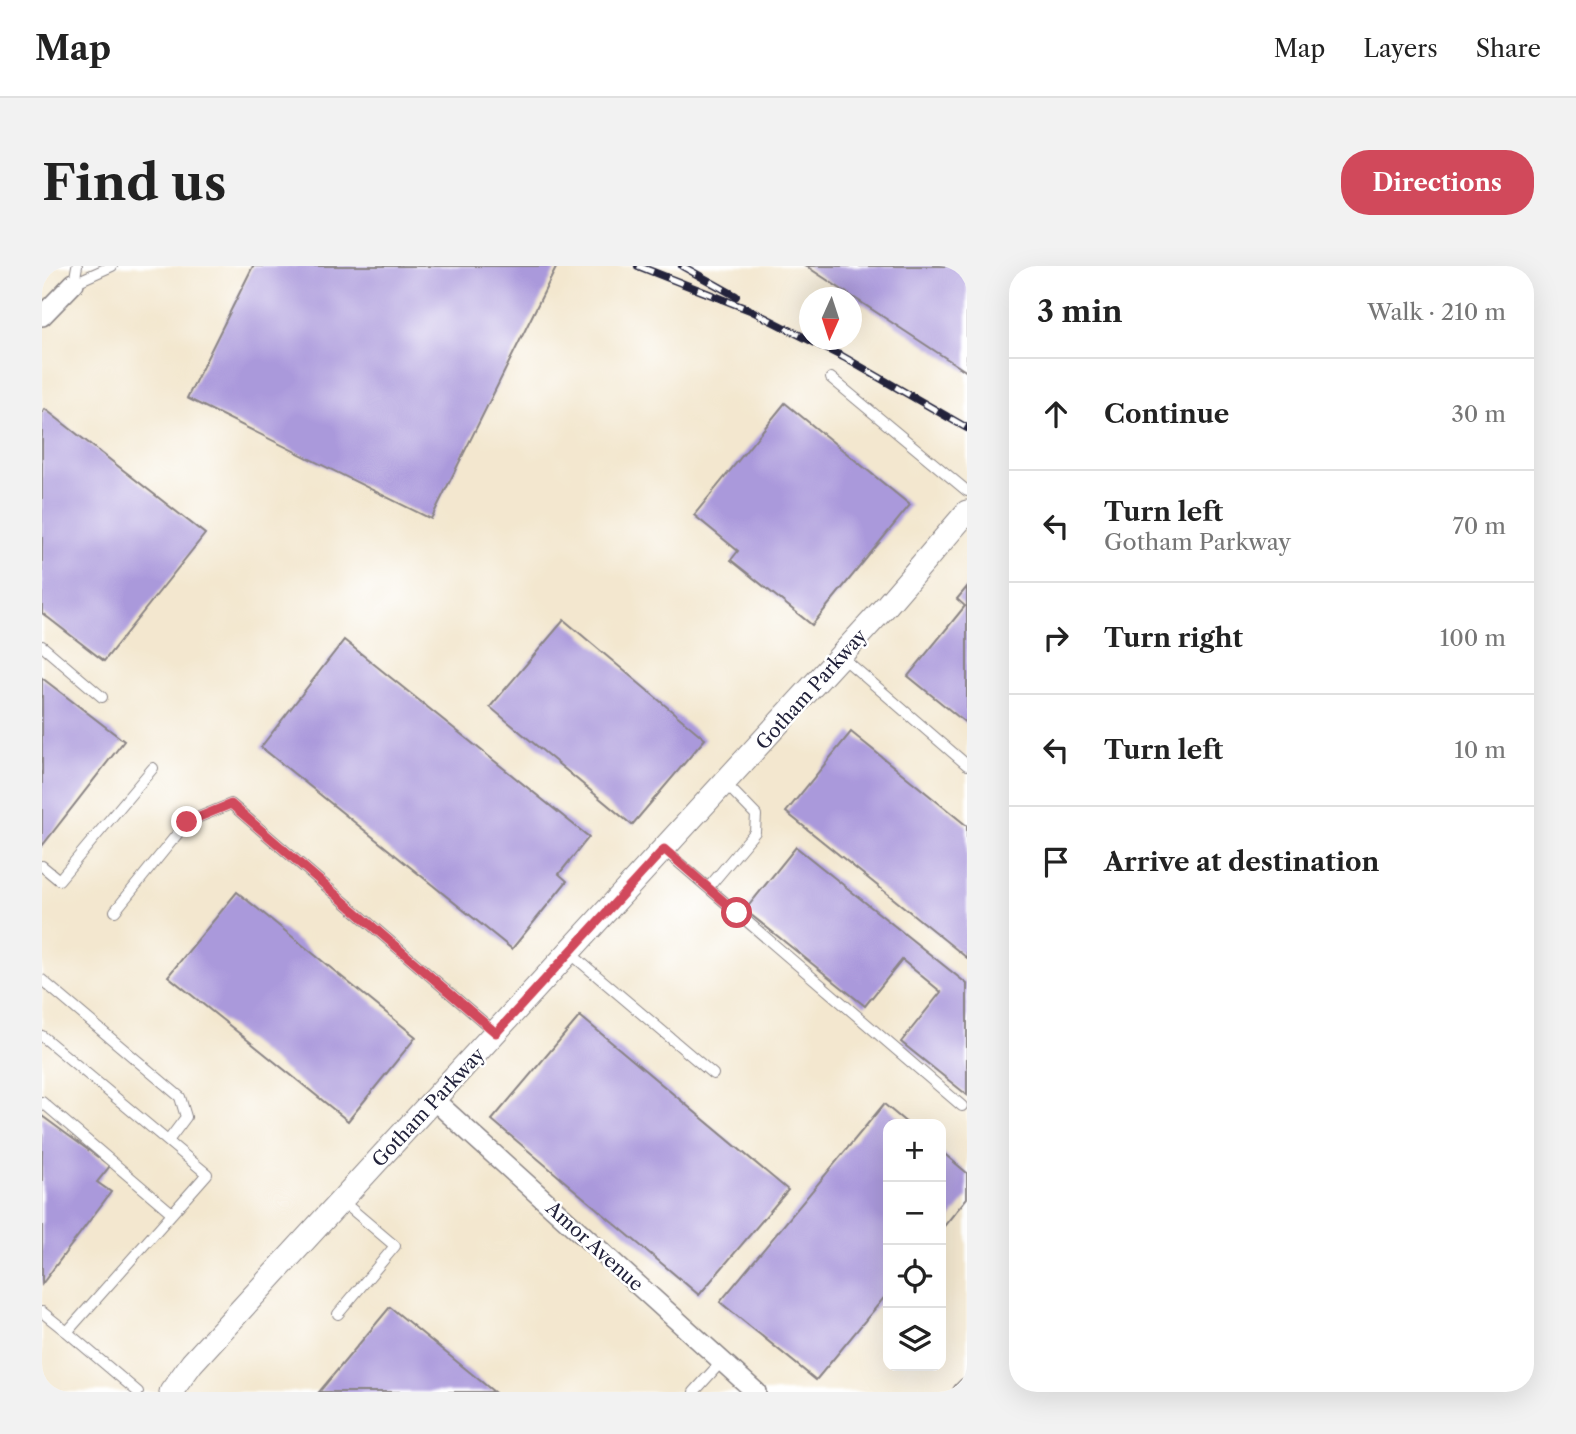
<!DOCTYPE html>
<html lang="en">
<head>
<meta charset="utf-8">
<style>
	body { margin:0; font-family:"Libre Caslon Text",serif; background:#f2f2f2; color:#222 }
	.controls { position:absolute; right:21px; bottom:21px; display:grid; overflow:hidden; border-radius:14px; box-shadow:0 7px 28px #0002 }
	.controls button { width:63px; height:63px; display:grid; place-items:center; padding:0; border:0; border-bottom:2px solid #e0e0e0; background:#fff; color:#222; font:35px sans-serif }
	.compass { position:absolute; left:757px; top:21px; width:63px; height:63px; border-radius:50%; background:#fff; box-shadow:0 7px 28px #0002; rotate:183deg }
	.stop { position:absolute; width:21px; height:21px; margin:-16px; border:5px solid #d1495b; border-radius:50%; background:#fff }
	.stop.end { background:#d1495b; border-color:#fff; box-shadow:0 2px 7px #0008 }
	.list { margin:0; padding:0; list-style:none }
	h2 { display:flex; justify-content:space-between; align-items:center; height:91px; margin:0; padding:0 28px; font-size:30px }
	h2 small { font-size:23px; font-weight:400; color:#767676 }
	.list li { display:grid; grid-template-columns:46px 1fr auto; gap:21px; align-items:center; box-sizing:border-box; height:112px; padding:0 28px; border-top:2px solid #e0e0e0 }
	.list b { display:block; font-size:26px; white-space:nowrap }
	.list p { margin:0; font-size:23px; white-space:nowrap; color:#767676 }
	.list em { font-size:23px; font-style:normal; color:#767676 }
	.icon { flex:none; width:38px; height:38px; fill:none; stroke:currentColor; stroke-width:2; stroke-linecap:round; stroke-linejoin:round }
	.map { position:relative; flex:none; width:925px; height:1126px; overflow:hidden; border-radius:28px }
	header { display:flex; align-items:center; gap:42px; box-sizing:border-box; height:98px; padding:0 35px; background:#fff; border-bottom:2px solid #e0e0e0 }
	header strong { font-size:33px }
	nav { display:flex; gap:38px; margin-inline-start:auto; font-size:24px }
	.intro { display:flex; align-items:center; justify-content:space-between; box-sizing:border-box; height:168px; padding:0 42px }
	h1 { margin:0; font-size:49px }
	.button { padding:18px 32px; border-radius:28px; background:#d1495b; color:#fff; font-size:24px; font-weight:700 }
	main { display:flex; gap:42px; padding:0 42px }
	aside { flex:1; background:#fff; border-radius:28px; box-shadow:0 7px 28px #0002 }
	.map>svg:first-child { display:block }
	.building { fill:#aa99db }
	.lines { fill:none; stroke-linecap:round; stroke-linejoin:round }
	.service-casing { stroke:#8a8485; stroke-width:12 }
	.minor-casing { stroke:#8a8485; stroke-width:22 }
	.tertiary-casing { stroke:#8a8485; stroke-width:25 }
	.service { stroke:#fff; stroke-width:10 }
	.minor { stroke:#fff; stroke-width:19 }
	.tertiary { stroke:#fff; stroke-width:23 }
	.rail-casing { stroke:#22223b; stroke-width:8 }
	.rail { stroke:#fff; stroke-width:5; stroke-dasharray:16; stroke-linecap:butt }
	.route { stroke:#d1495b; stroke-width:9 }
	.labels { text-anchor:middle; stroke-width:5; stroke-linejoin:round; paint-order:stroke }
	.street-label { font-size:19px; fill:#22223b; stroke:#fff }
</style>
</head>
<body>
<header>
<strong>Map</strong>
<nav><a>Map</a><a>Layers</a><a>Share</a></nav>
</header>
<div class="intro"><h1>Find us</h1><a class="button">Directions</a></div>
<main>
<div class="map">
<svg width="925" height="1126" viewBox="0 0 925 1126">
	<rect width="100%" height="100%" fill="#fff"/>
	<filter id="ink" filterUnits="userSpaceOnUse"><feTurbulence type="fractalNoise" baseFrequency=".0143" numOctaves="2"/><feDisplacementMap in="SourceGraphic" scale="14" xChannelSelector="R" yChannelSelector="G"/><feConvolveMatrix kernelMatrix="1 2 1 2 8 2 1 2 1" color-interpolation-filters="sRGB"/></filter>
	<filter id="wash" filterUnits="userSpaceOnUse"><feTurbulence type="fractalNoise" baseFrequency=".00686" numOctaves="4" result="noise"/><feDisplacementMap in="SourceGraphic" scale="28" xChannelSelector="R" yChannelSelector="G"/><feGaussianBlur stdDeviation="1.57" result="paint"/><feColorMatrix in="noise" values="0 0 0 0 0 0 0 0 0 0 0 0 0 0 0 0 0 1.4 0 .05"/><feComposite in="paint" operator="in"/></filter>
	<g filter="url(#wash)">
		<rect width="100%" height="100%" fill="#f3e7cf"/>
		<g id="blocks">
			<!-- building -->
			<path class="building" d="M211 0H515L389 253 145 132Z
				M764 0H925V106Z
				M743 137 868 239 770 359 689 294 696 285 652 249Z
				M3 143 163 268 62 395 0 347V147Z
				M925 321V458L866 410 923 340 915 333Z
				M522 354 663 473 590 559 448 441Z
				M302 374 547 571 517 608 525 615 470 683 219 481Z
				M0 412 82 475 0 580Z
				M809 466 925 560V692L744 546Z
				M754 581 925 718V829L859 776 899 726 860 694 823 740 703 644Z
				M195 626 374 771 306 855 126 710Z
				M538 750 746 924 657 1029 450 854Z
				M842 838 866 858H846V1027L774 1114 678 1036Z
				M0 850 68 900 55 916 69 926 0 1018Z
				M899 885 925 907V932L899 964Z
				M348 1041 452 1126H277Z"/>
		</g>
	</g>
	<g filter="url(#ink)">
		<use href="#blocks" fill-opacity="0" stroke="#8a8485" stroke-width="2"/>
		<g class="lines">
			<!-- service casing -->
			<g class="service-casing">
				<path id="service" d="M32 17 70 0
					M32 17 35 0
					M789 112 925 225
					M0 380 60 431
					M799 390 925 499
					M622 584 920 840
					M0 600 17 614 111 502
					M666 622 713 566 714 549 683 517
					M73 645 145 556 189 538 453 766
					M528 687 671 808
					M0 714 138 831 144 851 126 875
					M0 770 165 908 25 1066 96 1126
					M0 836 130 947
					M0 1046 25 1066
					M296 1048 353 980 300 935
					M652 1126 680 1095"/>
			</g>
			<!-- minor casing -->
			<g class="minor-casing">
				<path id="minor" d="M0 50 32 17
					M392 834 714 1126
					M921 1126 925 1122"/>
			</g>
			<!-- tertiary casing -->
			<g class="tertiary-casing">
				<path id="tertiary" d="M129 1126 150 1097 845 339 925 246"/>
			</g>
			<!-- service -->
			<use href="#service" class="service"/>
			<!-- minor -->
			<use href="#minor" class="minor"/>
			<!-- tertiary -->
			<use href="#tertiary" class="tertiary"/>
			<!-- rail casing -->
			<g class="rail-casing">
				<path id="rail" d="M596 0 708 44 807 94
					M640 0 694 30
					M798 89 925 162"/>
			</g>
			<!-- rail -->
			<use href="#rail" class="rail"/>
		</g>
	</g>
	<g class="lines" filter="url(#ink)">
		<!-- route -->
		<path class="route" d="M145 556 189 538 454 767 622 583 695 647"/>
	</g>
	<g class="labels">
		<!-- street labels -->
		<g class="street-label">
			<text transform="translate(769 423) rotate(-48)" y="7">Gotham Parkway</text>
			<text transform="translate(386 841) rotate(-47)" y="7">Gotham Parkway</text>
			<text transform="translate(553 980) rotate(42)" y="7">Amor Avenue</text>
		</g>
	</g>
</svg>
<div class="controls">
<button>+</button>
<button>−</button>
<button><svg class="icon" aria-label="locate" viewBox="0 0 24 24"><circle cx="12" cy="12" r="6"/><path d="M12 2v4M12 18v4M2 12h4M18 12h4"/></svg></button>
<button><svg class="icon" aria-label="layers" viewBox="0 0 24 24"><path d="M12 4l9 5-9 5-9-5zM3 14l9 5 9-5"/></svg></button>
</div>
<svg class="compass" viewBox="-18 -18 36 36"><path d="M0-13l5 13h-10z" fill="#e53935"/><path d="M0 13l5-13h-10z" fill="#767676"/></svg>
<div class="stop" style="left:695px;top:647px"></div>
<div class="stop end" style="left:145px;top:556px"></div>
</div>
<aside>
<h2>3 min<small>Walk · 210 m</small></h2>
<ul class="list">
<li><svg class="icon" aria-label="ahead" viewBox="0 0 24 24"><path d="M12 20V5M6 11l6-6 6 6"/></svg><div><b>Continue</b></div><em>30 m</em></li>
<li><svg class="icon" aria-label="left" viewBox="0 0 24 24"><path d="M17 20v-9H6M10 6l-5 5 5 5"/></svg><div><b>Turn left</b><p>Gotham Parkway</p></div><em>70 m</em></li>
<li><svg class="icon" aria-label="right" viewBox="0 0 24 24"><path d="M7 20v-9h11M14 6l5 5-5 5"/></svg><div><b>Turn right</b></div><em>100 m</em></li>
<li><svg class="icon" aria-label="left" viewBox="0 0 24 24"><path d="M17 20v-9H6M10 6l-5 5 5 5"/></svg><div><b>Turn left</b></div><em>10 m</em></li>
<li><svg class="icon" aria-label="arrive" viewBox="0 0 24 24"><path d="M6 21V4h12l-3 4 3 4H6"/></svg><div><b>Arrive at destination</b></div></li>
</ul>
</aside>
</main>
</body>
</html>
